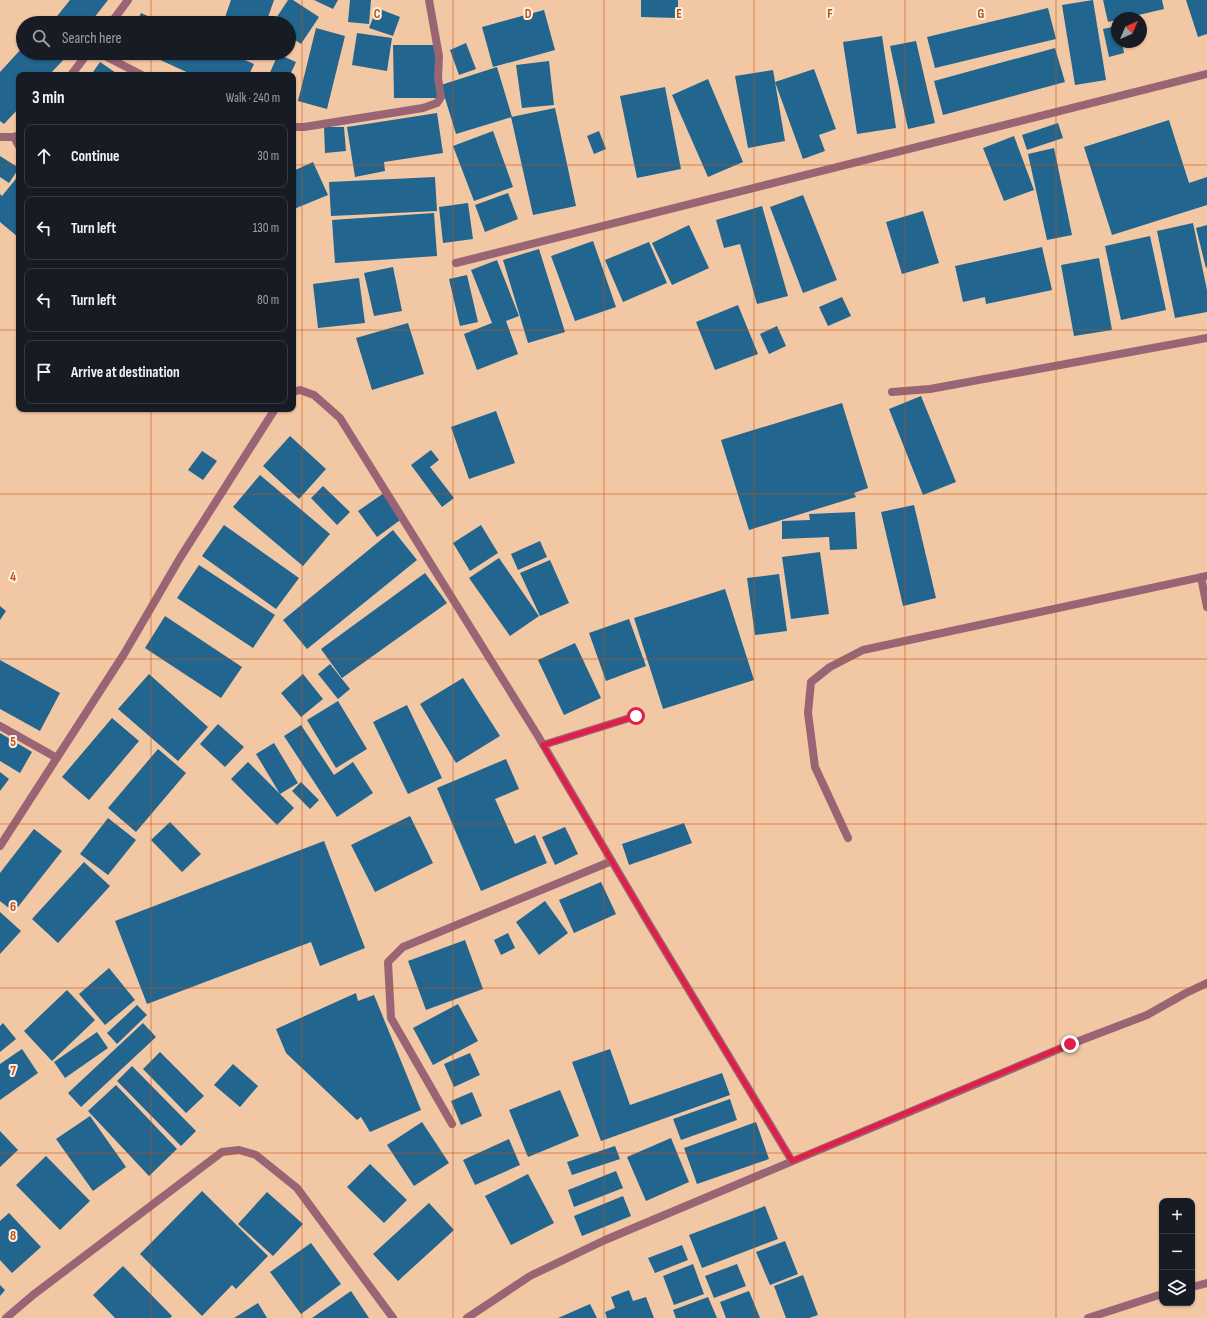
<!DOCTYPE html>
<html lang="en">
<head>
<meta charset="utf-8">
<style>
	body { margin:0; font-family:"Sofia Sans Condensed",sans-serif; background:#20242c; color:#f1f3f6 }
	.controls { position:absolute; right:12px; bottom:12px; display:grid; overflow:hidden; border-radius:8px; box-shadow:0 1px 3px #0004 }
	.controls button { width:36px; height:36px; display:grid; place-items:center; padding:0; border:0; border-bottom:1px solid #363941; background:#171b24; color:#f1f3f6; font:20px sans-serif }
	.compass { position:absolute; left:1111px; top:12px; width:36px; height:36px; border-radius:50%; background:#171b24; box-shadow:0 1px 3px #0004; rotate:44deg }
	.stop { position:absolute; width:12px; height:12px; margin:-9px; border:3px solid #e11d48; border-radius:50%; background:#fff }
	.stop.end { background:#e11d48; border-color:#fff; box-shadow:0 1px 4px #0008 }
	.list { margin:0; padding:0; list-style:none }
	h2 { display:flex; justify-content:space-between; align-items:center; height:52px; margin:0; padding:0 16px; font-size:17px }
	h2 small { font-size:13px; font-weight:400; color:#9ea1a6 }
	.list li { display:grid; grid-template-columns:26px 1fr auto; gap:12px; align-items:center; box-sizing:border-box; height:64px; margin:0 8px 8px; padding:0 8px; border:1px solid #363941; border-radius:8px }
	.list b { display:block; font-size:15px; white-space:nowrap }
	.list em { font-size:13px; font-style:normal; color:#9ea1a6 }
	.icon { flex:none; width:22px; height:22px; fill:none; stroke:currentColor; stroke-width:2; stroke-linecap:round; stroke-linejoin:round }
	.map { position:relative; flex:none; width:1207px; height:1318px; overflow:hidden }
	.search { position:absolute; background:#171b24; box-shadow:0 1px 3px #0004; left:16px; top:16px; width:280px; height:44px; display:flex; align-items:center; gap:10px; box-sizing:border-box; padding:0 14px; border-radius:22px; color:#9ea1a6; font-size:15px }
	.panel { position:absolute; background:#171b24; box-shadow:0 1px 3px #0004; left:16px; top:72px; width:280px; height:340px; border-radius:8px }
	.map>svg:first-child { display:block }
	.building { fill:#22658f }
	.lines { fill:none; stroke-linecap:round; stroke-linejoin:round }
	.lane { stroke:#996574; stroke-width:8 }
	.street { stroke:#996574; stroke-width:8 }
	.route { stroke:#e11d48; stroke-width:5 }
	.grid { fill:none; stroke:#c44e0e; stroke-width:1; stroke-opacity:0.55 }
	.grid-label { font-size:13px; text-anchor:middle; font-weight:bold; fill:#c44e0e; stroke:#fcefe4; stroke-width:4; stroke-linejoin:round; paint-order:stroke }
</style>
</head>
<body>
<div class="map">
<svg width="1207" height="1318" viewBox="0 0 1207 1318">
	<rect width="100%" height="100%" fill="#f2c7a4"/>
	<!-- building -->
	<path class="building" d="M70 0H108L90 23H58L54 20Z
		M231 0H274L266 23H223Z
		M288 0H293L319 17 301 44 289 36V23H273Z
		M314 0H338L333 9Z
		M350 0H371L369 24 348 22Z
		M641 0H678V18L641 17Z
		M1093 0 1106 80 1075 85 1062 5Z
		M1103 0H1162L1164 9 1126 18H1117V20L1108 22Z
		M1186 0H1207V34L1198 37Z
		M377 8 400 17 393 36 369 28Z
		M1048 8 1056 39 935 68 927 37Z
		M544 10 555 50 493 67 482 27Z
		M141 13 163 23H136Z
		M1117 26V42H1122L1124 53 1109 57 1103 29Z
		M316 28 345 36 327 109 298 101Z
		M357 33 392 38 387 71 352 65Z
		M882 36 896 128 857 134 843 42Z
		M916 41 935 123 908 129 890 46Z
		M466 43 476 69 459 75 450 50Z
		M393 45H437V98H394Z
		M23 47V53L69 54 49 75H19V108L4 124 0 121V72Z
		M1055 48 1065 82 943 115 934 81Z
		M145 53H229L254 64 249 75H193Z
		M278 54 296 62 290 75H269Z
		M549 61 554 105 522 108 516 65Z
		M100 62 119 75H91Z
		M497 67 512 117 456 134 441 85Z
		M814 69 836 129 819 135 825 151 803 159 775 82Z
		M773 70 785 141 748 148 735 76Z
		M708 79 743 162 708 177 672 95Z
		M665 87 681 169 637 178 620 96Z
		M555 108 576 206 533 215 511 117Z
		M437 113 443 153 384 162 385 171 355 177 347 127Z
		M1169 120 1189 183 1207 177V205L1112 235 1084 147Z
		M1058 123 1063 138 1027 150 1022 135Z
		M324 127H344L346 151 325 153Z
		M493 131 513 187 474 201 453 146Z
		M599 131 606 149 594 154 587 136Z
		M1014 136 1034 190 1004 201 983 148Z
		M1054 148 1072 235 1047 240 1028 154Z
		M0 156 19 168 9 183 0 177Z
		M313 162 328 195 294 209 293 171Z
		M19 175V236L18 237 0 222V194L2 196Z
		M435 177 437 211 331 216 329 182Z
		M508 193 518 219 485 232 475 205Z
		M803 195 837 280 803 293 770 207Z
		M468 203 473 239 443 243 439 207Z
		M762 206 788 296 757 304 740 244 724 248 716 220Z
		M923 211 939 263 902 274 886 222Z
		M434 213 437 256 335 263 332 220Z
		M1193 223 1207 290V312L1175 318 1157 231Z
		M689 225 709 268 672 285 652 243Z
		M1207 225V267L1206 268 1196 228Z
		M1150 236 1166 310 1121 320 1105 246Z
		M593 241 616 307 575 321 551 256Z
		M649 242 667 283 623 302 605 260Z
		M1042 247 1052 290 986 304 985 297 963 302 955 266Z
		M539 249 565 332 528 343 503 260Z
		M1099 258 1112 330 1074 336 1061 265Z
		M497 260 519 316 506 321 518 354 477 370 464 334 492 323 471 270Z
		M393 267 402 311 374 316 364 273Z
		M467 275 478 322 460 326 449 279Z
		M359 278 365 323 318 328 313 284Z
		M842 297 851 316 828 326 819 307Z
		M738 305 758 354 715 370 696 322Z
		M408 323 424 374 372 390 356 338Z
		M777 326 786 346 769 354 760 334Z
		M921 396 956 482 923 495 889 409Z
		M842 403 868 488 854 493 856 497 749 530 721 440Z
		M496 411 515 463 469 479 451 427Z
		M290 436 326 469 299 499 263 466Z
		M431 450 439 460 430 467 454 498 442 507 411 465Z
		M202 451 217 461 203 480 188 470Z
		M260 475 330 534 303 566 233 507Z
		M323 486 350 512 337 525 311 498Z
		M384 493 403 518 377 537 358 511Z
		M914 505 936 598 903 606 881 512Z
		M855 512 857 549 830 550 829 537 782 539V521L810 520 809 514Z
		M224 525 299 578 276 609 202 556Z
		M481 525 498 553 470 571 453 543Z
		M393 530 417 560 307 649 283 620Z
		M540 541 547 557 518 570 511 554Z
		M820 552 829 614 791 619 782 557Z
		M499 558 539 616 510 636 469 578Z
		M550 560 569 603 540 616 520 573Z
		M199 565 275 615 253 648 177 598Z
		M425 573 447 603 342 678 321 649Z
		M779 574 787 631 755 635 747 578Z
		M725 589 754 680 663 709 634 618Z
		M0 606 6 611 0 620Z
		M165 616 242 667 221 698 145 648Z
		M629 619 646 666 606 681 589 633Z
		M575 643 601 698 564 715 538 660Z
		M0 660 60 693 40 731 0 709Z
		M330 664 350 689 338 699 318 674Z
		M149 674 208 727 178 761 118 709Z
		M303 674 323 699 301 717 281 693Z
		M463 678 500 736 456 763 420 704Z
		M338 701 367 749 336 768 307 720Z
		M407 705 442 778 408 794 373 722Z
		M112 718 139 741 89 800 62 777Z
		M218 724 244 747 225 767 200 744Z
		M301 725 334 775 353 762 373 793 337 817 284 736Z
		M0 733 32 752 20 773 0 761Z
		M274 743 298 783 280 794 256 754Z
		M158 749 186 773 136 832 108 808Z
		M506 759 519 789 495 799 515 844 535 835 547 863 481 891 437 788Z
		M248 762 294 808 277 825 231 779Z
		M0 772 9 779 0 791Z
		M301 782 319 800 310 809 292 791Z
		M410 816 433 863 375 892 351 845Z
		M108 818 136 840 108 875 80 854Z
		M170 822 201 854 182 872 151 840Z
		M684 823 692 843 629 865 622 844Z
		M565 827 578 854 555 865 542 837Z
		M34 829 62 851 14 912 0 901V873Z
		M324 841 365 948 320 966 311 942 147 1004 115 921Z
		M84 862 110 886 58 943 32 919Z
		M601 882 616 914 574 933 559 900Z
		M545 901 568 933 539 955 516 922Z
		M0 912 21 931 0 954Z
		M508 933 515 948 501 955 494 940Z
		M465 940 483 989 426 1010 408 961Z
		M109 968 135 1000 105 1025 79 994Z
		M67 990 95 1020 52 1061 24 1031Z
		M356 993 358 1001 374 995 421 1110 370 1132 361 1117 357 1120 286 1053 276 1029Z
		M458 1004 478 1041 433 1065 413 1028Z
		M137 1005 147 1015 117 1044 107 1033Z
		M3 1023 16 1039 0 1052V1026Z
		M143 1023 156 1037 81 1107 68 1093Z
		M97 1032 108 1048 65 1078 54 1062Z
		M22 1049 38 1073 0 1100V1064Z
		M610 1049 630 1105 722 1073 730 1095 601 1141 572 1062Z
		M160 1052 204 1096 186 1113 143 1069Z
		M470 1053 480 1075 454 1087 444 1064Z
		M233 1064 258 1086 240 1107 214 1085Z
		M132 1066 196 1131 181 1146 117 1081Z
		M116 1085 177 1149 149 1176 88 1111Z
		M560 1090 579 1136 528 1157 509 1110Z
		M472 1092 482 1116 461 1125 451 1101Z
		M730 1099 737 1120 681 1140 673 1119Z
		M90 1116 126 1167 93 1191 56 1139Z
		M422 1122 449 1163 414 1186 387 1145Z
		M756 1122 769 1159 697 1184 684 1148Z
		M0 1131 18 1150 0 1167Z
		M671 1138 689 1182 646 1201 627 1157Z
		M509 1139 520 1165 475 1185 463 1160Z
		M615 1146 620 1159 572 1175 567 1162Z
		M46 1156 90 1201 60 1230 16 1185Z
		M370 1164 407 1200 384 1223 347 1187Z
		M616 1171 623 1188 574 1207 568 1190Z
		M528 1174 554 1223 511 1245 485 1196Z
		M202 1191 268 1256 236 1289 232 1285 202 1316 140 1254Z
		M267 1192 303 1224 273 1256 238 1224Z
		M623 1196 631 1216 582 1236 574 1216Z
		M429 1203 454 1230 398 1281 373 1254Z
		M765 1206 778 1239 702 1268 689 1235Z
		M9 1213 41 1247 12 1273 0 1260V1221Z
		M785 1241 798 1274 770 1285 756 1252Z
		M311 1243 341 1284 301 1314 270 1272Z
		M682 1245 688 1260 655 1273 648 1258Z
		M693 1264 704 1294 674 1305 663 1276Z
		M737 1264 746 1286 714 1298 705 1276Z
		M123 1266 172 1316 170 1318H115L93 1295Z
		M803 1275 818 1315 809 1318H786L774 1286Z
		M0 1285 5 1290 0 1296Z
		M629 1290 633 1301 646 1297 654 1318H607L605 1312 615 1308 611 1297Z
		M351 1291 369 1318H312Z
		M749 1291 760 1318H726L720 1302Z
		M708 1297 717 1318H676L673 1310Z
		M258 1303 267 1318H234Z
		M590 1304 597 1318H558Z"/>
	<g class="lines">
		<!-- lane -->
		<path class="lane" d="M14 137 19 146"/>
		<!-- street -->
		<path class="street" d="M111 23 128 0
			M99 53 142 75
			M71 75 88 53
			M293 127H304L423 108 437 103 441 97 438 78 439 56 429 0
			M0 137H14L19 135
			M456 263 1207 74
			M293 392 300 390 314 395 340 418 538 736 646 919 792 1161
			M892 392 930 389 1207 338
			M1201 577 1207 607
			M0 726 57 758
			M543 745 636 716
			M848 838 815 767 808 713 811 682 830 667 863 650 1207 576
			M0 846 124 654 180 558 275 409
			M452 1124 391 1018 388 962 403 947 612 861
			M1192 1287 1207 1283
			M6 1318 33 1295 222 1152 239 1150 256 1155 297 1188 393 1318
			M467 1318 530 1276 605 1240 1071 1044 1147 1015 1186 993 1207 983
			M1088 1318 1162 1294"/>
	</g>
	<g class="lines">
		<!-- route -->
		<path class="route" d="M636 716 543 745 646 919 792 1161 1070 1044"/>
	</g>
	<!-- grid -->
	<path class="grid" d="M151 0V23M302 0V1318M453 0V1318M604 0V1318M754 0V1318M905 0V1318M1056 0V1318M151 53V75M0 165H19M293 165H1207M0 330H19M293 330H1207M151 409V1318M0 494H1207M0 659H1207M0 824H1207M0 988H1207M0 1153H1207"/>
	<g class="grid-label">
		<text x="377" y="18">C</text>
		<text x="528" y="18">D</text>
		<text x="679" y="18">E</text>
		<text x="830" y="18">F</text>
		<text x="981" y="18">G</text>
		<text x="13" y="581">4</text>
		<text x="13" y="746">5</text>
		<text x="13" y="911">6</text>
		<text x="13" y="1075">7</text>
		<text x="13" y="1240">8</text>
	</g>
</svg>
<div class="controls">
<button>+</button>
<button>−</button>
<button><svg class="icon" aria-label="layers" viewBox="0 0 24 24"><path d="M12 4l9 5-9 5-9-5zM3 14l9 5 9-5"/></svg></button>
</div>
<svg class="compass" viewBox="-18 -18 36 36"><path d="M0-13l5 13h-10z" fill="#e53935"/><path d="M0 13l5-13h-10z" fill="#9ea1a6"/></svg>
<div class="stop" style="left:636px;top:716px"></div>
<div class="stop end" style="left:1070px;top:1044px"></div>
<div class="search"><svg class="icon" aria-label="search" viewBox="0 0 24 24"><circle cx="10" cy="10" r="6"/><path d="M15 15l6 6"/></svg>Search here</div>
<section class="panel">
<h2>3 min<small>Walk · 240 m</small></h2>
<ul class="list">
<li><svg class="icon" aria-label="ahead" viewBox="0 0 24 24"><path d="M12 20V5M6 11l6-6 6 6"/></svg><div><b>Continue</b></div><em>30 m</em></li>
<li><svg class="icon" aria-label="left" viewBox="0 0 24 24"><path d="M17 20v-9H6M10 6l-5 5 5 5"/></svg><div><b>Turn left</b></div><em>130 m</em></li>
<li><svg class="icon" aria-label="left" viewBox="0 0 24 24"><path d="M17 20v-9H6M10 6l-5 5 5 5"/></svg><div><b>Turn left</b></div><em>80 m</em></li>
<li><svg class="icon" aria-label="arrive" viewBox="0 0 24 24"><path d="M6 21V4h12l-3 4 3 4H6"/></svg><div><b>Arrive at destination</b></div></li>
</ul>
</section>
</div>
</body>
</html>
